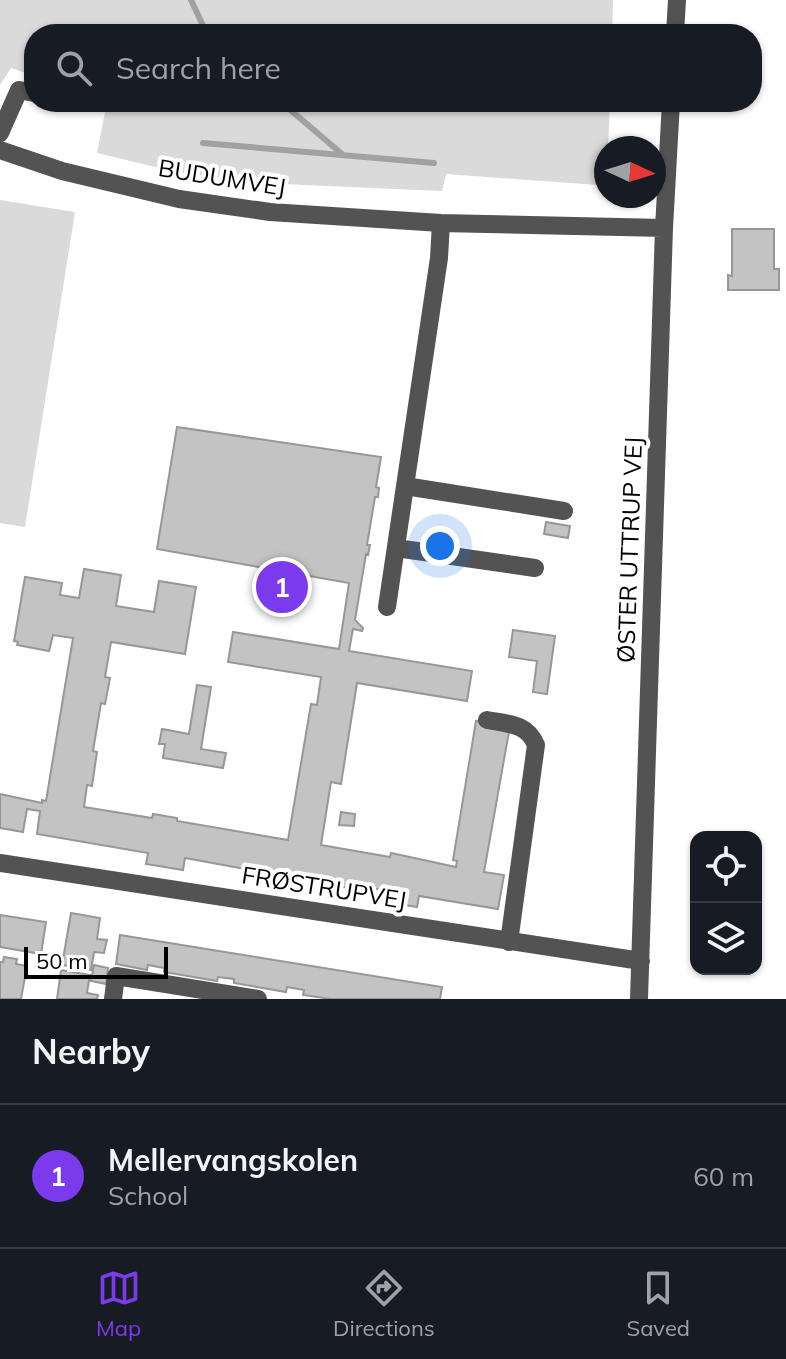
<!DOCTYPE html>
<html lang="en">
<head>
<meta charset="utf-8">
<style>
	body { margin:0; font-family:Mulish,sans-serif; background:#242831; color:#f1f3f6 }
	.controls { position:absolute; right:24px; bottom:24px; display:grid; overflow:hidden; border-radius:16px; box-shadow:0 2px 6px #0004 }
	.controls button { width:72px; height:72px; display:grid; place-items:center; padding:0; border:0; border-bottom:2px solid #363941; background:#171b24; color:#f1f3f6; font:40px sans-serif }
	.compass { position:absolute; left:594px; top:136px; width:72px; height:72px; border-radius:50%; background:#171b24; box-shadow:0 2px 6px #0004; rotate:94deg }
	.scale { position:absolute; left:24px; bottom:20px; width:144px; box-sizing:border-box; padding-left:8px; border:4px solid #000; border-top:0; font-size:22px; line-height:28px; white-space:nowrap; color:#000; -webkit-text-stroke:6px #fff; paint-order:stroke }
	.you { position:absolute; left:440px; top:546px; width:28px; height:28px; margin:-20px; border:6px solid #fff; border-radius:50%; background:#1a73e8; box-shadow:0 0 0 12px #1a73e833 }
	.badge { display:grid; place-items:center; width:52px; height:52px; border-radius:50%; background:#7c3aed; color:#fff; font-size:26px; font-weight:700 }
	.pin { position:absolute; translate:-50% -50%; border:4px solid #fff; box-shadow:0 2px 8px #0006 }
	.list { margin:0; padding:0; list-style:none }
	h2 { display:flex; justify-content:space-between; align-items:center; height:104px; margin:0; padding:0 32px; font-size:34px }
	h2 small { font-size:26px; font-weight:400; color:#9ea1a6 }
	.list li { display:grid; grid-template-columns:52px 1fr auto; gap:24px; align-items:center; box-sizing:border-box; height:144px; padding:0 32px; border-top:2px solid #363941 }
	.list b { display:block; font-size:30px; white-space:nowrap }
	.list p { margin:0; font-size:26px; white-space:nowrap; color:#9ea1a6 }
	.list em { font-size:26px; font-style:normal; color:#9ea1a6 }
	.icon { flex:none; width:44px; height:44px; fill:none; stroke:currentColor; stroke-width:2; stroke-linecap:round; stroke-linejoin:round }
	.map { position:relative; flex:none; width:786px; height:999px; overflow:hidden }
	.search { position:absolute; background:#171b24; box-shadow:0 2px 6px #0004; left:24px; right:24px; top:24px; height:88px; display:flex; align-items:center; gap:20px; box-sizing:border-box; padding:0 28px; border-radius:32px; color:#9ea1a6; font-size:30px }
	.sheet { height:248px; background:#171b24 }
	nav { display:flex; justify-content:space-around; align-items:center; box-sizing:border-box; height:112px; border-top:2px solid #363941; background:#171b24; font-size:22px; color:#9ea1a6 }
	nav a { display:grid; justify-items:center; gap:4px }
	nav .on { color:#7c3aed }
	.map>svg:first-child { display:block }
	.green { fill:#dadada }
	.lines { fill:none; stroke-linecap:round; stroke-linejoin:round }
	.stream { stroke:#a1a1a1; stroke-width:6 }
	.building { fill:#c3c3c3; stroke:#979797; stroke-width:2 }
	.minor { stroke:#535353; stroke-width:18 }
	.labels { text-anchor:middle; stroke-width:8; stroke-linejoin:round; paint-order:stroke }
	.street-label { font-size:24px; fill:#000; stroke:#fff }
</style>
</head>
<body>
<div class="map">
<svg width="786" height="999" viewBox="0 0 786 999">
	<rect width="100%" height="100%" fill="#fff"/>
	<!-- green -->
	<path class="green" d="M0 0H613L612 34H34V76L11 68 0 85Z
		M107 102H610L608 148H606L597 185 446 174 442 191 259 183 176 172 97 153Z
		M0 200 75 212 25 527 0 523Z"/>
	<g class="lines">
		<!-- stream -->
		<path class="stream" d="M191 0 207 34
			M281 102 342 154
			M203 143 434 163"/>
	</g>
	<!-- building -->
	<path class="building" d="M732 229H774V269H779V290H728V275L732 276Z
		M177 427 381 457 376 487 379 488 378 497H375L367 545H370L368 555 366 554 355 620 363 628 362 631 353 629 349 651 472 671 467 701 357 683 341 784 331 782 321 845 390 857 391 853 456 867 457 861 453 860 476 721 510 726 484 872 504 875 498 909 419 896 417 907 380 901 382 890 355 885 354 889 185 858 183 870 146 864 148 853 37 834 40 811 27 809 23 832 0 828V794L42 803V800L46 801 73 638 53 635 49 651 17 645 18 642 14 641 25 577 62 583 60 595 79 598 84 569 121 575 116 606 154 612 159 581 196 587 185 654 111 642 105 677 110 678 105 704 101 703 93 751 97 752 92 786 87 785 84 807 152 818 153 814 177 818V821L288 840 311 704 317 705 321 677 228 662 233 632 339 649 349 583 157 549Z
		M546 522 570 526 568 538 544 534Z
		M513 630 555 636 547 694 533 692 537 661 509 657Z
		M197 685 211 687 201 749 226 753 223 768 163 758 165 744H159L162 729 189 734Z
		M341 812 355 814 354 826 339 825Z
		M71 913 100 918 97 939 107 940 104 953 94 952 91 970 62 965Z
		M0 915 46 922 41 954 0 947Z
		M120 935 442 987 440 999H331L303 995 304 990 287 987 286 992 234 983V979L218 977 217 981 164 972V968L148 965 147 970 116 964Z
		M4 957 17 959 16 964 27 966 21 999H0V962H3Z
		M94 965 108 968 106 984 91 981Z
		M61 970 90 975 87 993 98 995 97 999H57Z"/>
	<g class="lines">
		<!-- minor -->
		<path class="minor" d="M675 34 677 0
			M0 133 19 90 34 93
			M0 150 62 171 179 199 270 212 441 223 664 228
			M405 486 564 511
			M396 548 535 568
			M387 607 439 258 441 223
			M487 720C508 724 527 723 536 745L509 942
			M0 863 641 961
			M113 999 116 976 258 999
			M639 999 664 228 671 102"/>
	</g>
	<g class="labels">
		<!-- street labels -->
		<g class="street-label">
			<text transform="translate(222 178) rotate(9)" y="8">BUDUMVEJ</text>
			<text transform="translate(630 550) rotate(-88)" y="8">ØSTER UTTRUP VEJ</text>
			<text transform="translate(324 888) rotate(9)" y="8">FRØSTRUPVEJ</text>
		</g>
	</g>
</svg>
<div class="controls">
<button><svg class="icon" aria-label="locate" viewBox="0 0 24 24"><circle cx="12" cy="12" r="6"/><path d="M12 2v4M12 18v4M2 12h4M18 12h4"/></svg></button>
<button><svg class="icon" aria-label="layers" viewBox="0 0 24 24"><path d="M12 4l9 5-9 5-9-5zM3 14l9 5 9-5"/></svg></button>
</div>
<svg class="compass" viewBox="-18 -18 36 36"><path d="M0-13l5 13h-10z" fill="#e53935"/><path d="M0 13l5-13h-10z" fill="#9ea1a6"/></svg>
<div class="scale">50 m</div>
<div class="you"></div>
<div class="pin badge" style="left:282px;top:587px">1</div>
<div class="search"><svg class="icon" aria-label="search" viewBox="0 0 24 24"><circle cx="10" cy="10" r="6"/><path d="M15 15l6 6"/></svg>Search here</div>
</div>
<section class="sheet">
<h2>Nearby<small></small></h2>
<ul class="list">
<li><span class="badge">1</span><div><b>Mellervangskolen</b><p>School</p></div><em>60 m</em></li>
</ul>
</section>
<nav>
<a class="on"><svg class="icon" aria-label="map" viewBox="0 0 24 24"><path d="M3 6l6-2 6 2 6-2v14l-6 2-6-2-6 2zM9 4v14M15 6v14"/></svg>Map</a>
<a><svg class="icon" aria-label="directions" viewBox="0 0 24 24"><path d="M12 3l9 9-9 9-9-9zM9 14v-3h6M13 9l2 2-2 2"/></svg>Directions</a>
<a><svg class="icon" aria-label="saved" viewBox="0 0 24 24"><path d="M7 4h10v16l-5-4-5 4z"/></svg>Saved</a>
</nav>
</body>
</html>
